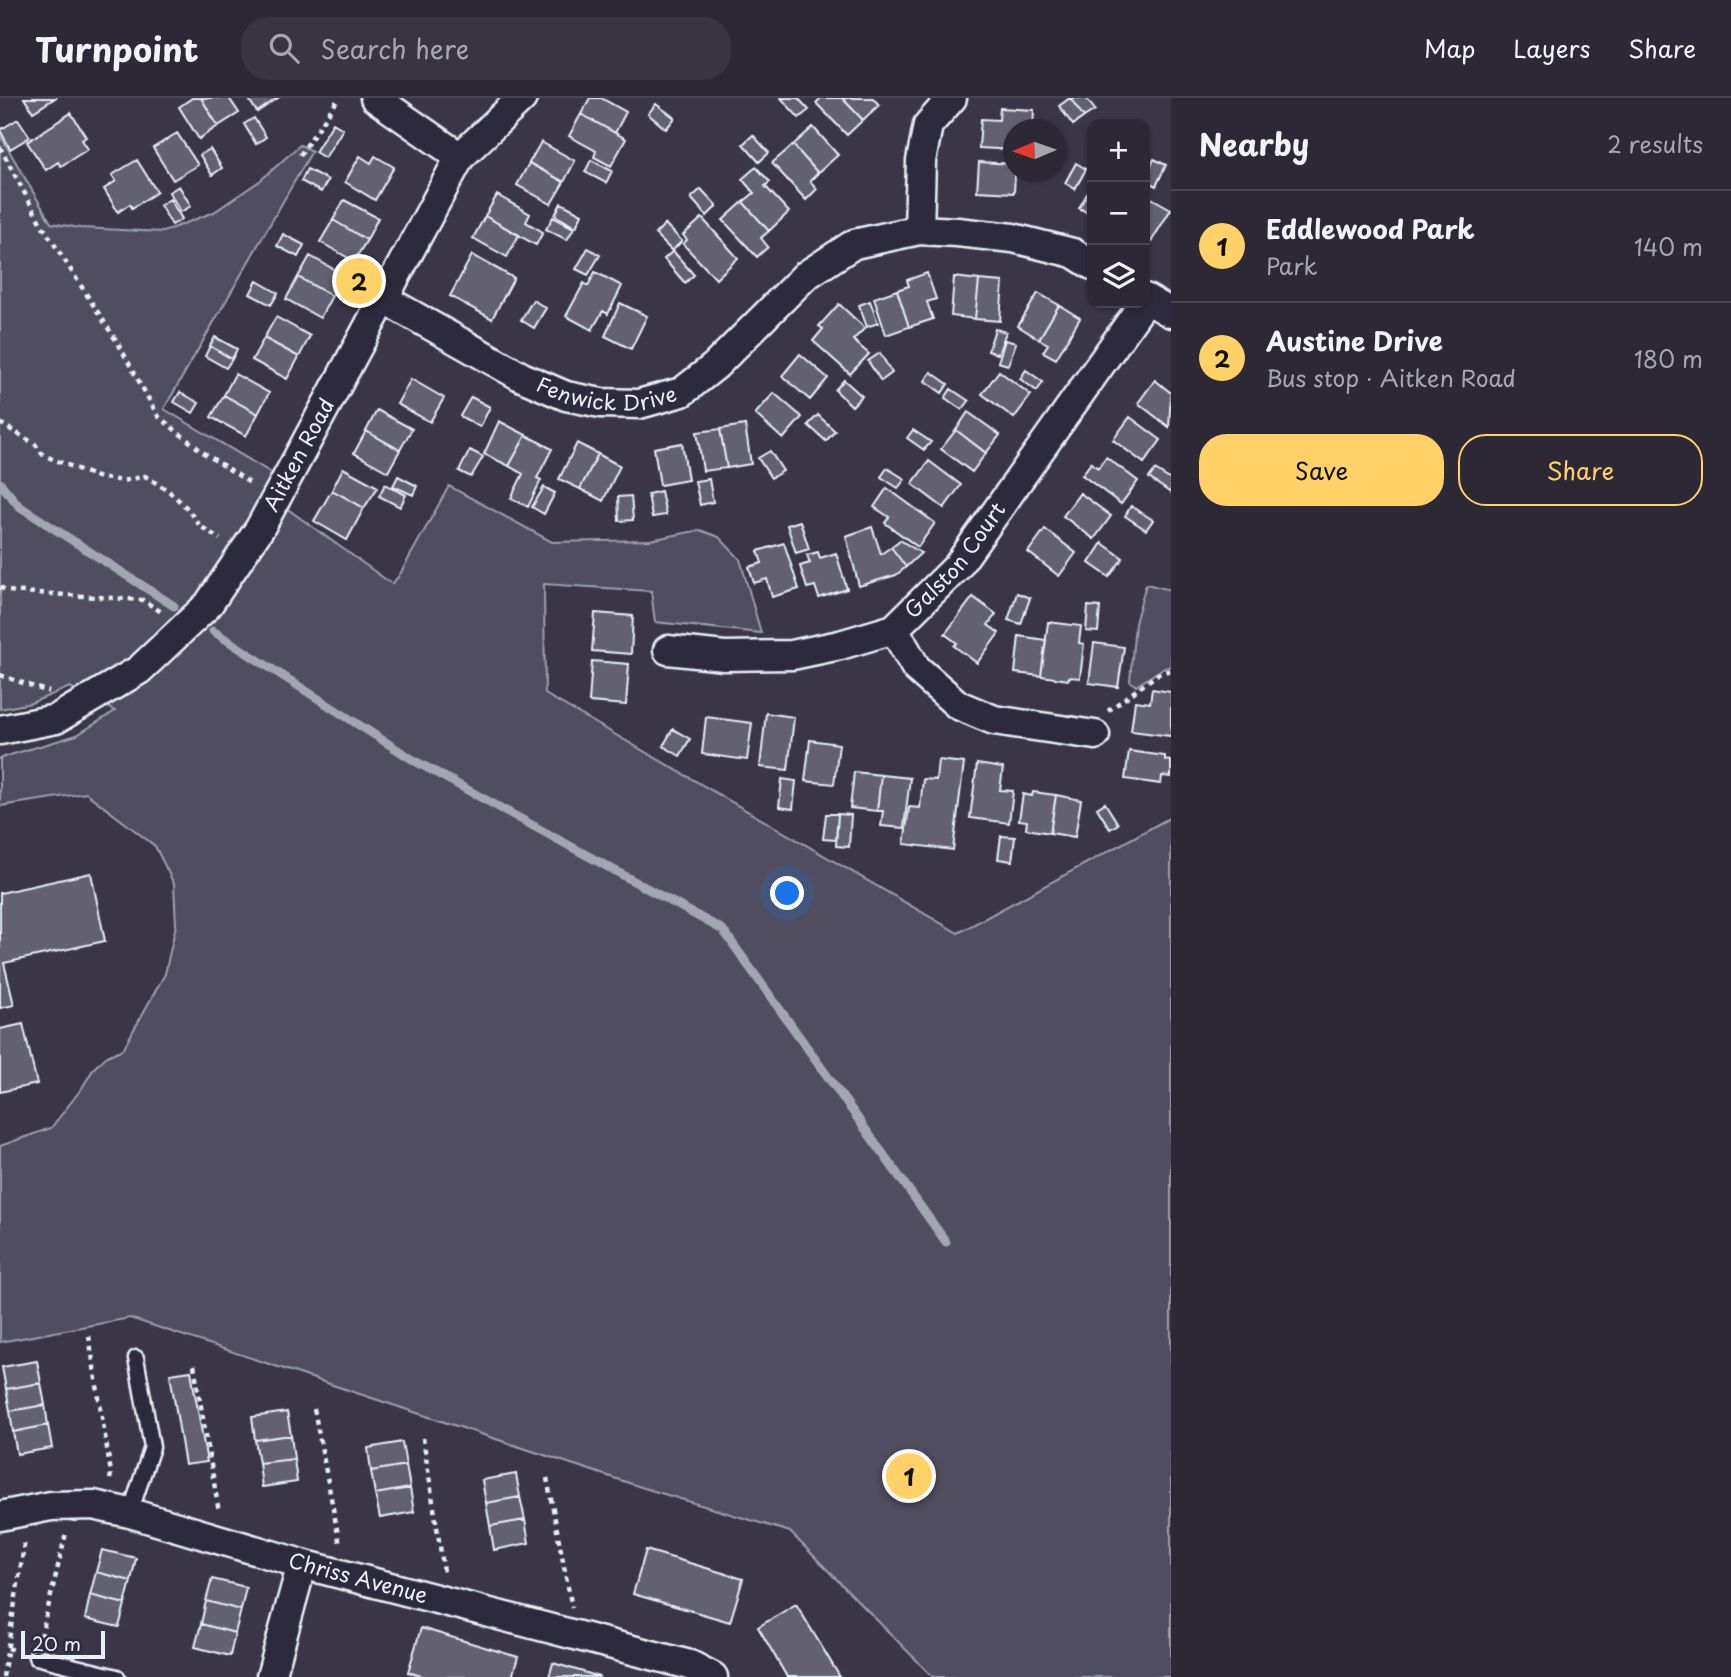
<!DOCTYPE html>
<html lang="en">
<head>
<meta charset="utf-8">
<style>
	body { margin:0; font-family:"Playpen Sans",sans-serif; background:#383442; color:#f1f3f6 }
	.controls { position:absolute; right:21px; top:21px; display:grid; overflow:hidden; border-radius:14px; box-shadow:0 2px 5px #0004 }
	.controls button { width:63px; height:63px; display:grid; place-items:center; padding:0; border:0; border-bottom:2px solid #484451; background:#2c2836; color:#f1f3f6; font:35px sans-serif }
	.compass { position:absolute; left:1003px; top:21px; width:63px; height:63px; border-radius:50%; background:#2c2836; box-shadow:0 2px 5px #0004; rotate:268deg }
	.scale { position:absolute; left:21px; bottom:18px; width:84px; box-sizing:border-box; padding-left:7px; border:4px solid #e8f1f8; border-top:0; font-size:19px; line-height:24px; white-space:nowrap; color:#e8f1f8; -webkit-text-stroke:5px #2f2a3d; paint-order:stroke }
	.you { position:absolute; left:788px; top:796px; width:24px; height:24px; margin:-18px; border:5px solid #fff; border-radius:50%; background:#1a73e8; box-shadow:0 0 0 10px #1a73e833 }
	.badge { display:grid; place-items:center; width:46px; height:46px; border-radius:50%; background:#ffd166; color:#111; font-size:23px; font-weight:700 }
	.pin { position:absolute; translate:-50% -50%; border:4px solid #fff; box-shadow:0 2px 7px #0006 }
	.list { margin:0; padding:0; list-style:none }
	h2 { display:flex; justify-content:space-between; align-items:center; height:91px; margin:0; padding:0 28px; font-size:30px }
	h2 small { font-size:23px; font-weight:400; color:#a6a6ad }
	.list li { display:grid; grid-template-columns:46px 1fr auto; gap:21px; align-items:center; box-sizing:border-box; height:112px; padding:0 28px; border-top:2px solid #484451 }
	.list b { display:block; font-size:26px; white-space:nowrap }
	.list p { margin:0; font-size:23px; white-space:nowrap; color:#a6a6ad }
	.list em { font-size:23px; font-style:normal; color:#a6a6ad }
	.actions { display:flex; gap:14px; padding:21px 28px }
	.actions a { flex:1; padding:16px 0; border:2px solid #ffd166; border-radius:28px; text-align:center; font-size:24px; color:#ffd166 }
	.actions .main { background:#ffd166; color:#111 }
	.icon { flex:none; width:38px; height:38px; fill:none; stroke:currentColor; stroke-width:2; stroke-linecap:round; stroke-linejoin:round }
	.map { position:relative; flex:none; width:1171px; height:1579px; overflow:hidden }
	header { display:flex; align-items:center; gap:42px; box-sizing:border-box; height:98px; padding:0 35px; background:#2c2836; border-bottom:2px solid #484451 }
	header strong { font-size:33px }
	nav { display:flex; gap:38px; margin-inline-start:auto; font-size:24px }
	.search { width:490px; height:63px; background:#383442; display:flex; align-items:center; gap:18px; box-sizing:border-box; padding:0 24px; border-radius:28px; color:#a6a6ad; font-size:26px }
	main { display:flex }
	aside { flex:1; background:#2c2836 }
	.map>svg:first-child { display:block }
	.green { fill:#504e5f; stroke:#9ca0ac; stroke-width:2 }
	.lines { fill:none; stroke-linecap:round; stroke-linejoin:round }
	.stream { stroke:#a2a6b1; stroke-width:9 }
	.building { fill:#636171; stroke:#e8f1f8; stroke-width:2 }
	.service-casing { stroke:#e8f1f8; stroke-width:19 }
	.minor-casing { stroke:#e8f1f8; stroke-width:33 }
	.path { stroke:#e8f1f8; stroke-width:4.5; stroke-dasharray:5 5; stroke-linecap:butt }
	.service { stroke:#2f2a3d; stroke-width:14 }
	.minor { stroke:#2f2a3d; stroke-width:28 }
	.labels { text-anchor:middle; stroke-width:7; stroke-linejoin:round; paint-order:stroke }
	.street-label { font-size:21px; fill:#e8f1f8; stroke:#2f2a3d }
</style>
</head>
<body>
<header>
<strong>Turnpoint</strong>
<div class="search"><svg class="icon" aria-label="search" viewBox="0 0 24 24"><circle cx="10" cy="10" r="6"/><path d="M15 15l6 6"/></svg>Search here</div>
<nav><a>Map</a><a>Layers</a><a>Share</a></nav>
</header>
<main>
<div class="map">
<svg width="1171" height="1579" viewBox="0 0 1171 1579">
	<rect width="100%" height="100%" fill="#3a3648"/>
	<filter id="ink" filterUnits="userSpaceOnUse"><feTurbulence type="fractalNoise" baseFrequency=".0143" numOctaves="2"/><feDisplacementMap in="SourceGraphic" scale="14" xChannelSelector="R" yChannelSelector="G"/><feConvolveMatrix kernelMatrix="1 2 1 2 8 2 1 2 1" color-interpolation-filters="sRGB"/></filter>
	<g filter="url(#ink)">
		<!-- green -->
		<path class="green" d="M0 37 51 125 80 130 163 134 214 114 261 82 300 47 312 53 164 311 285 383 275 402 392 486 399 478 449 388 552 444 650 442 700 432 719 439 740 461 761 535 655 524 651 493 544 486 545 596 958 835 1171 719V1579H933L790 1434 644 1390 130 1220 0 1244V1048L51 1030 82 990 94 970 107 958 123 951 165 876 176 827 174 786 155 748 86 695 0 708V660L77 637 115 613 70 589 31 605 0 611Z
			M1146 486 1171 492V568L1162 571 1136 588 1130 583 1135 525Z"/>
		<g class="lines">
			<!-- stream -->
			<path class="stream" d="M0 385 19 408 174 508
				M213 533 415 663 723 832 946 1144"/>
		</g>
		<!-- building -->
		<path class="building" d="M24 0H55L33 14Z
			M192 0H201L218 28 199 41 179 9Z
			M201 0H229L239 15 218 28Z
			M248 0H278L257 14Z
			M590 0H601L626 14 615 35 581 16Z
			M781 0H798L809 12 799 20Z
			M821 0H842L863 22 847 37 816 5Z
			M842 0H873L879 7 863 22Z
			M1070 0H1086L1095 12 1084 19Z
			M1070 0 1084 19 1073 27 1059 8Z
			M656 6 675 20 666 31 648 16Z
			M1000 10 1034 12 1033 32H1014V52L979 50 981 21 999 22Z
			M71 15 86 39 82 42 88 51 61 68 58 64 46 72 27 44Z
			M581 16 626 41 611 68 594 59 596 53 569 38Z
			M254 20 266 39 256 46 244 26Z
			M18 21 30 39 10 51 0 32Z
			M333 25 343 31 325 60 315 54Z
			M813 29 838 57 818 75 793 47Z
			M177 35 198 67 173 82 153 50Z
			M753 37 769 55 759 64 743 46Z
			M541 44 575 63 564 84 529 65Z
			M793 47 818 75 810 83 817 91 806 102 772 65Z
			M210 51 222 70 212 77 200 57Z
			M360 58 371 65 375 58 394 69 375 102 345 84Z
			M1154 61 1166 67 1156 88 1145 82Z
			M137 62 157 94 132 110 130 106 118 114 104 91 116 83 112 77Z
			M591 62 612 73 606 85 585 74Z
			M979 64 1014 66V74H1015L1014 95 977 93Z
			M529 65 564 84 551 106 517 87Z
			M1076 65 1086 71 1075 91 1065 85Z
			M756 69 770 84 765 88 789 114 769 133 743 104 754 95 742 81Z
			M307 71 328 82 321 94 301 83Z
			M179 88 191 108 181 114 169 94Z
			M701 91 717 108 707 118 691 100Z
			M1087 96 1092 99V117L1079 110Z
			M497 97 530 116 526 124 543 134 536 147 485 118Z
			M1146 97 1171 111 1151 144 1145 140Z
			M170 101 182 121 172 127 160 107Z
			M344 102 378 120 367 142 333 122Z
			M743 104 769 133 761 140 768 149 757 159 723 122Z
			M561 105 582 116 576 129 555 117Z
			M485 118 519 137 507 159 473 140Z
			M553 119 574 130 567 142 546 131Z
			M702 120 738 160 716 181 683 146 687 142 683 137Z
			M333 122 367 142 354 163 320 144Z
			M665 126 682 143 672 153 655 136Z
			M283 136 304 147 298 159 277 148Z
			M588 150 600 157 588 177 576 171Z
			M673 153 694 177 685 185 664 161Z
			M472 157 514 180 492 221 450 198Z
			M310 158 344 177 332 198 298 179Z
			M595 174 622 188 608 216 603 213 592 232 566 218 584 185 588 188Z
			M927 175 936 201 927 204 933 221 909 229 897 192 909 188 907 182Z
			M298 179 332 198 320 220 286 201Z
			M954 179 979 182 975 221 951 218Z
			M979 182 1003 184 1000 223 975 221Z
			M257 183 278 195 271 207 250 196Z
			M897 192 909 229 886 237 874 200Z
			M1038 195 1059 207 1039 241 1018 228Z
			M533 202 546 210 534 230 521 222Z
			M870 203 878 225 867 229 859 207Z
			M620 205 647 218 631 251 605 238Z
			M839 206 865 230 853 242 869 256 850 276 813 243 823 231 819 228Z
			M1059 207 1080 220 1056 261 1043 254 1048 246 1039 241Z
			M276 219 310 238 299 259 264 240Z
			M995 231 1006 234 998 256 988 253Z
			M215 239 237 251 232 261 210 248Z
			M264 240 299 259 287 281 252 262Z
			M1005 242 1016 245 1008 267 998 264Z
			M210 248 232 261 226 270 205 258Z
			M880 255 892 275 881 283 868 263Z
			M800 256 828 280 810 302 782 278Z
			M1026 272 1043 284 1037 293 1020 281Z
			M999 273 1031 297 1014 320 982 296Z
			M931 274 948 286 942 295 925 283Z
			M235 276 269 295 258 316 224 297Z
			M411 281 444 300 430 324 397 306Z
			M844 282 862 298 852 308 835 292Z
			M1155 282 1171 295 1169 329 1138 305Z
			M951 291 969 303 962 312 945 300Z
			M180 294 199 305 193 315 174 304Z
			M774 295 802 319 783 341 755 316Z
			M224 297 258 316 246 338 211 319Z
			M471 299 490 309 480 329 460 318Z
			M377 312 412 331 400 352 366 333Z
			M968 314 1000 337 986 355 956 332Z
			M818 317 835 333 826 343 808 327Z
			M1130 319 1161 342 1144 365 1113 342Z
			M499 323 526 337 509 368 484 356Z
			M745 327 751 366 727 370 720 331Z
			M720 331 727 370 703 373 697 334Z
			M913 332 931 344 924 352 907 340Z
			M956 332 986 355 972 374 941 351Z
			M366 333 400 352 388 374 354 355Z
			M526 337 552 351 537 380 541 382 528 409 511 400 523 376 509 368Z
			M577 345 598 356 580 391 559 381Z
			M682 345 688 382 660 387 654 350Z
			M470 352 483 359 471 379 459 373Z
			M770 353 783 373 771 380 758 360Z
			M598 356 620 368 603 403 580 391Z
			M1106 359 1138 383 1121 406 1082 377 1091 365 1098 370Z
			M929 363 961 387 944 410 912 386Z
			M343 370 378 389 364 410 332 392Z
			M887 370 905 381 898 390 881 379Z
			M1155 372 1171 382V395L1149 380Z
			M398 378 417 388 413 397 393 388Z
			M709 381 713 404 700 407 695 383Z
			M385 386 406 397 400 409 379 398Z
			M544 389 555 395 544 416 532 409Z
			M887 390 935 425 918 449 885 425 889 419 874 409Z
			M332 392 364 410 347 442 314 423Z
			M661 393 666 417 652 419 648 396Z
			M1080 395 1111 418 1094 441 1063 418Z
			M631 398 633 422 619 423 618 399Z
			M1131 408 1153 422 1146 432 1125 418Z
			M800 423 809 451 796 455 787 427Z
			M872 429 881 456 891 449 906 469 896 477 859 488 846 438Z
			M1045 431 1076 455 1059 478 1028 454Z
			M900 442 921 455 906 469 891 449Z
			M784 445 799 491 772 499 767 481 754 485 749 469 762 465 758 453Z
			M1102 445 1123 460 1109 479 1089 465Z
			M818 454 820 460 836 455 847 491 819 500 815 488 807 490 800 468 810 465 807 457Z
			M1017 495 1030 500 1021 526 1008 522Z
			M973 499 996 516 988 527 999 535 977 565 954 548 957 545 945 536Z
			M1088 508 1100 509 1098 534 1086 533Z
			M595 515 633 518 631 556 592 553Z
			M1048 524 1081 528 1079 545 1084 546 1080 580 1069 579 1068 582 1041 578Z
			M1019 538 1046 542 1041 578 1015 575Z
			M1094 545 1124 549 1118 589 1089 585Z
			M592 563 629 566 626 607 589 604Z
			M1152 591 1171 594V638L1131 633 1135 603 1150 605Z
			M766 615 794 619 788 672 760 669Z
			M706 619 752 625 747 662 702 656Z
			M673 631 690 641 680 658 663 648Z
			M810 642 839 646 834 686 805 683Z
			M1129 653 1165 658V662L1171 663V679L1162 678 1161 686 1125 681Z
			M938 662 964 665 953 752 904 746 909 709 920 710 923 681 936 682Z
			M977 666 1003 670 1000 692 1013 693 1009 725 970 720Z
			M854 674 881 677 877 713 850 710Z
			M881 677 910 680 904 730 881 728 883 713H877Z
			M782 681 796 683 793 711 779 709Z
			M1033 694 1056 697 1050 735 1026 731 1027 723 1019 722 1023 696 1032 698Z
			M1056 697 1081 702 1075 739 1050 735Z
			M1105 705 1118 726 1110 731 1097 710Z
			M826 716H838L836 742 823 741Z
			M838 716 851 717 849 749 836 748Z
			M1001 738 1015 739 1012 763 998 761Z
			M91 775 105 843 4 865 14 907 0 910V795Z
			M23 926 37 986 0 994V931Z
			M37 1263 41 1285 6 1291 2 1269Z
			M191 1273 207 1364 185 1367 170 1276Z
			M41 1285 45 1307 10 1313 6 1291Z
			M45 1307 48 1327 13 1334 10 1313Z
			M287 1314 291 1337 255 1342 252 1319Z
			M48 1327 52 1350 17 1356 13 1334Z
			M291 1337 294 1361 259 1365 255 1342Z
			M402 1344 406 1367 371 1373 368 1350Z
			M294 1361 297 1384 262 1389 259 1365Z
			M406 1367 410 1390 375 1396 371 1373Z
			M516 1376 520 1399 486 1405 482 1382Z
			M410 1390 414 1414 380 1420 375 1396Z
			M520 1399 525 1422 490 1428 486 1405Z
			M525 1422 529 1445 494 1452 490 1428Z
			M102 1452 136 1460 131 1483 96 1474Z
			M646 1452 743 1481 730 1524 633 1496Z
			M96 1474 131 1483 125 1506 90 1497Z
			M212 1481 246 1489 241 1512 206 1503Z
			M90 1497 125 1506 119 1529 85 1521Z
			M206 1503 241 1512 235 1535 201 1526Z
			M796 1506 840 1579H787L758 1529Z
			M201 1526 235 1535 230 1558 195 1549Z
			M421 1530 518 1559 512 1579H425L408 1574Z
			M553 1565 600 1579H549Z"/>
		<g class="lines">
			<!-- service casing -->
			<g class="service-casing">
				<path id="service" d="M130 1415 152 1349 136 1260
					M36 1559 117 1579"/>
			</g>
			<!-- minor casing -->
			<g class="minor-casing">
				<g id="minor">
					<path d="M375 0 460 59"/>
					<path d="M919 132 921 63 928 27 952 0"/>
					<path d="M1145 200 1171 215"/>
					<path id="s1" d="M384 201 522 279 566 298 601 305 639 306 682 294 715 268 805 178 854 146 919 132 957 134 1013 140 1073 155 1092 167"/>
					<path d="M894 531 916 570 958 607 994 622 1095 637"/>
					<path id="s2" d="M668 552 724 558 792 557 840 547 894 531 957 469 1144 205"/>
					<path id="s3" d="M0 632 56 621 139 572 208 507 260 430 460 59 522 0"/>
					<path id="s4" d="M0 1418 51 1408 93 1407 130 1415 302 1466 690 1567 713 1579"/>
					<path d="M271 1579 302 1466"/>
				</g>
			</g>
			<!-- path -->
			<path class="path" d="M0 49 40 124 119 247 158 318 204 355 253 387
				M300 57 339 0
				M0 325 35 346 43 357 97 379 123 383 145 378 169 393 186 409 200 428 220 441
				M0 489 7 493 143 502 163 515
				M0 577 49 594
				M1108 613 1158 576 1171 572
				M89 1238 111 1375 110 1382
				M194 1267 219 1414
				M314 1311 340 1447
				M423 1340 444 1474
				M547 1380 572 1510
				M41 1539 66 1435
				M8 1550 17 1553
				M3 1579 25 1442"/>
			<!-- service -->
			<use href="#service" class="service"/>
			<!-- minor -->
			<use href="#minor" class="minor"/>
		</g>
	</g>
	<g class="labels">
		<!-- street labels -->
		<g class="street-label">
			<text dy="7" stroke="none"><textPath href="#s1" startOffset="247">Fenwick Drive</textPath></text>
			<text dy="7" stroke="none"><textPath href="#s3" startOffset="424">Aitken Road</textPath></text>
			<text dy="7" stroke="none"><textPath href="#s2" startOffset="322">Galston Court</textPath></text>
			<text dy="7" stroke="none"><textPath href="#s4" startOffset="369">Chriss Avenue</textPath></text>
		</g>
	</g>
</svg>
<div class="controls">
<button>+</button>
<button>−</button>
<button><svg class="icon" aria-label="layers" viewBox="0 0 24 24"><path d="M12 4l9 5-9 5-9-5zM3 14l9 5 9-5"/></svg></button>
</div>
<svg class="compass" viewBox="-18 -18 36 36"><path d="M0-13l5 13h-10z" fill="#e53935"/><path d="M0 13l5-13h-10z" fill="#a6a6ad"/></svg>
<div class="scale">20 m</div>
<div class="you"></div>
<div class="pin badge" style="left:909px;top:1378px">1</div>
<div class="pin badge" style="left:359px;top:183px">2</div>
</div>
<aside>
<h2>Nearby<small>2 results</small></h2>
<ul class="list">
<li><span class="badge">1</span><div><b>Eddlewood Park</b><p>Park</p></div><em>140 m</em></li>
<li><span class="badge">2</span><div><b>Austine Drive</b><p>Bus stop · Aitken Road</p></div><em>180 m</em></li>
</ul>
<div class="actions"><a class="main">Save</a><a>Share</a></div>
</aside>
</main>
</body>
</html>
